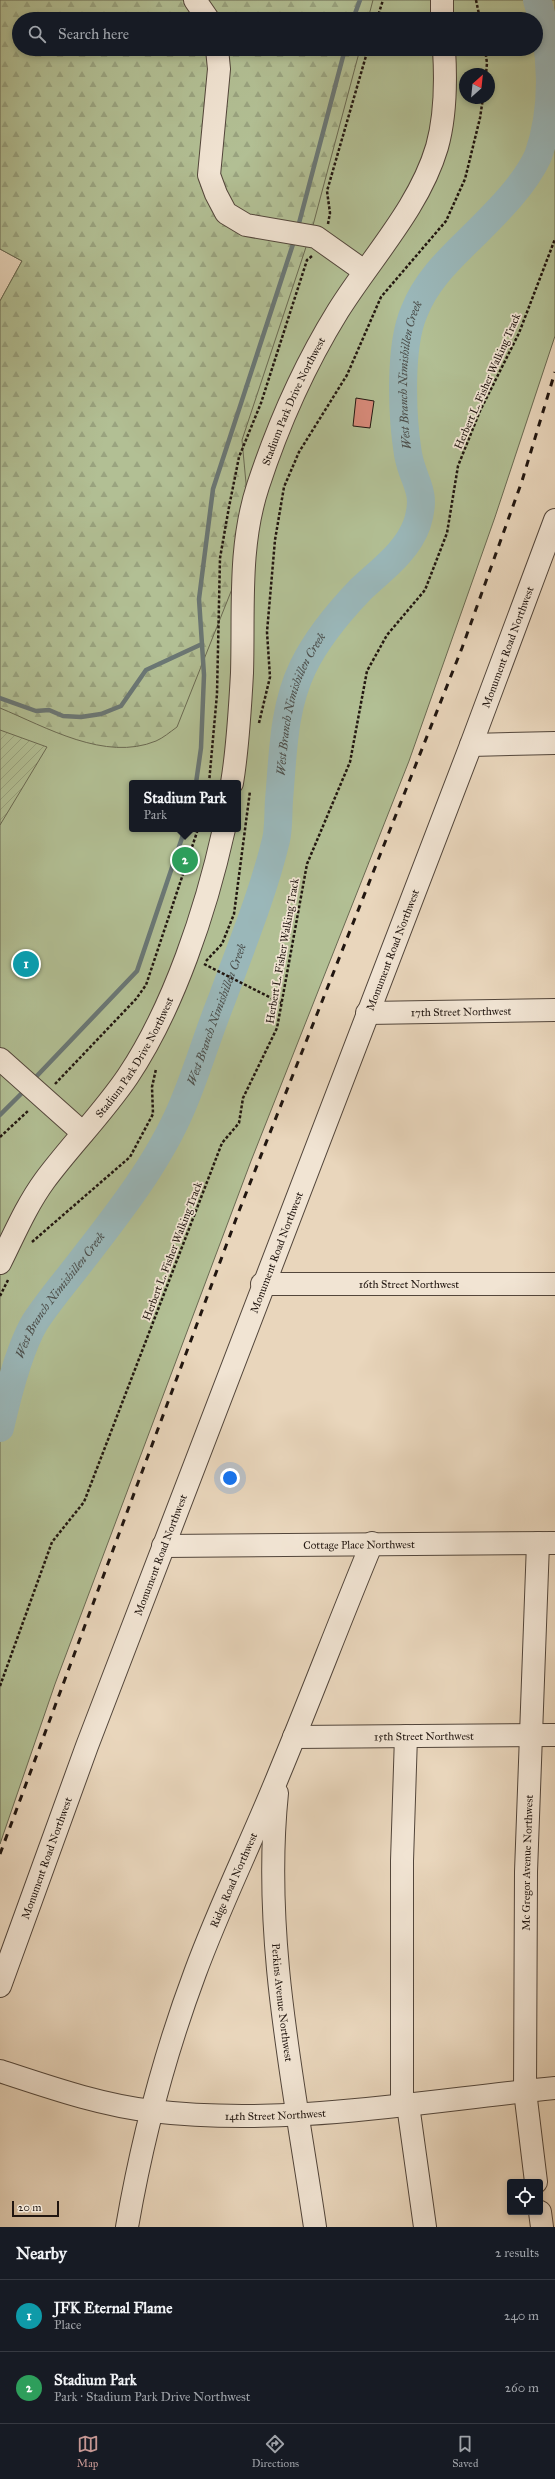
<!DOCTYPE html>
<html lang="en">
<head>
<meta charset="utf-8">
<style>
	body { margin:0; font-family:"IM FELL Great Primer",serif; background:#242831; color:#f1f3f6 }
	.controls { position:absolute; right:12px; bottom:12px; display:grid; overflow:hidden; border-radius:4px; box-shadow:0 2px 6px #0003 }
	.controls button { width:36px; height:36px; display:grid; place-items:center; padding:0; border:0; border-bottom:1px solid #363941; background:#171b24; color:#f1f3f6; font:20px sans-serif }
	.compass { position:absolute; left:459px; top:68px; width:36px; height:36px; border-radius:50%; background:#171b24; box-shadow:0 2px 6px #0003; rotate:27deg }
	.scale { position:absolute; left:12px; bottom:10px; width:47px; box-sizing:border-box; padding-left:4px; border:2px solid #211610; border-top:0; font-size:11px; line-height:14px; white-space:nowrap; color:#211610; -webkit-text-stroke:3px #f1e4d3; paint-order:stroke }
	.you { position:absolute; left:230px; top:1478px; width:14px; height:14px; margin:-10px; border:3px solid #fff; border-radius:50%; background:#1a73e8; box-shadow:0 0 0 6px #1a73e833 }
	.badge { display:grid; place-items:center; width:26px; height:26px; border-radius:50%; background:#c59692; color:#fff; font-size:13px; font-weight:700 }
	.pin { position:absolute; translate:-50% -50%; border:2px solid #fff; box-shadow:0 1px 4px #0006 }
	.popup { position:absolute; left:129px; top:780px; width:112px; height:52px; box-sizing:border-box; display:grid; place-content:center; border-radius:4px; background:#171b24; filter:drop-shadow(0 1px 3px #0005); font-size:13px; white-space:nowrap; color:#9ea1a6 }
	.popup b { font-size:15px; color:#f1f3f6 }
	.popup::after { content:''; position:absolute; left:50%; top:100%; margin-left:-8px; border:8px solid transparent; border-top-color:#171b24 }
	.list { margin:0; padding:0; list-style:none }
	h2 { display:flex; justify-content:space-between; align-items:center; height:52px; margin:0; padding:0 16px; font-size:17px }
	h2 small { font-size:13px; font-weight:400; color:#9ea1a6 }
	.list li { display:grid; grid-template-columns:26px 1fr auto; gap:12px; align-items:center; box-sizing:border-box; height:72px; padding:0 16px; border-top:1px solid #363941 }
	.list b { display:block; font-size:15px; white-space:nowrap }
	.list p { margin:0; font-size:13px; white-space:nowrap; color:#9ea1a6 }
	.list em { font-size:13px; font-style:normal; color:#9ea1a6 }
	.icon { flex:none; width:22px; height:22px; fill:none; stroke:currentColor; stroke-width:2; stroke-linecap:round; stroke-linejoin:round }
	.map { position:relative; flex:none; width:555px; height:2227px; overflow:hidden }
	.search { position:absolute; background:#171b24; box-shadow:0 2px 6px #0003; left:12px; right:12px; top:12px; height:44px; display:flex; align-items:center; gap:10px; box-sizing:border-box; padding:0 14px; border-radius:22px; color:#9ea1a6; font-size:15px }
	.sheet { height:196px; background:#171b24 }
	nav { display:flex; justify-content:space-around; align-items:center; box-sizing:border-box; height:56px; border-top:1px solid #363941; background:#171b24; font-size:11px; color:#9ea1a6 }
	nav a { display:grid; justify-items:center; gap:2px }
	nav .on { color:#c59692 }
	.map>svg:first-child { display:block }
	.green { fill:#b2bf94; stroke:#6a6a52; fill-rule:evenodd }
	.forest { fill:url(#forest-firs); stroke:#6a6a52 }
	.garden { fill:url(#garden-furrows); stroke:#6a6a52 }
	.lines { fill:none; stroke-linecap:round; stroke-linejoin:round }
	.stream { stroke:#6a7775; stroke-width:4.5 }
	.river { stroke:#9ab7b9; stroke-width:28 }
	.building { fill:#d98b7b; stroke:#211610 }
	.minor-casing { stroke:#53463b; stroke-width:24 }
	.path { stroke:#211610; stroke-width:2.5; stroke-dasharray:3 2; stroke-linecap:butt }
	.minor { stroke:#f1e4d3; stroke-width:22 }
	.rail { stroke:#211610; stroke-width:3; stroke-dasharray:7 7; stroke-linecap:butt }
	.labels { text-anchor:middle; stroke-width:3.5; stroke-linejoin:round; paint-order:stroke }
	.street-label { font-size:11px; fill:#211610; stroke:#f1e4d3 }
	.water-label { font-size:12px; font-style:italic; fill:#4b4e4b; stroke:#f1e4d3 }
</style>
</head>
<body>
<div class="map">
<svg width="555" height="2227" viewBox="0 0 555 2227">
	<defs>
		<pattern id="forest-firs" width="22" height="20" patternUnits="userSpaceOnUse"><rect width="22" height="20" fill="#b2bf94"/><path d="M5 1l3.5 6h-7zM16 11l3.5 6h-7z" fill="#99a37f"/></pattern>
		<pattern id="garden-furrows" width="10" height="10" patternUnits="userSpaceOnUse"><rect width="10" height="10" fill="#b2bf94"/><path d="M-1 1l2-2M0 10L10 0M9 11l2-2" fill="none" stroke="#99a37f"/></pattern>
	</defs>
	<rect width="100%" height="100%" fill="#e9d6bc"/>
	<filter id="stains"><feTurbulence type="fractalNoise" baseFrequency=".005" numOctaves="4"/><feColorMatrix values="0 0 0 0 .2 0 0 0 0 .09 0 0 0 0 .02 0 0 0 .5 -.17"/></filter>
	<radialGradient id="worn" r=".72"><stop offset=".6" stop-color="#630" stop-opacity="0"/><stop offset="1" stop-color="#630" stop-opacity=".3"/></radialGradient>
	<!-- green -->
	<path class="green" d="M0 0H555V336L495 517 409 761 251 1161 55 1684 0 1844V301L22 261 0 249ZM19 19H536V49H19ZM465 74H489V98H465ZM132 783H238V829H132Z"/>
	<!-- forest -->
	<path class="forest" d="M0 0H373L368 19H19V49H360L312 229 242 440 247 494 232 589 177 727C170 732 163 738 156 741 105 762 46 727 0 708V301L22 261 0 249Z"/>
	<!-- garden -->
	<path class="garden" d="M0 730 47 747 0 825Z"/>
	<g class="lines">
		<!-- stream -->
		<path class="stream" d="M353 19 360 0
			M298 227 345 49
			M0 698 36 711 49 710 63 716 81 717 101 714 121 706 146 670 202 644
			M196 783 201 748 204 675 199 599 213 489 295 238
			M33 1080 137 971 185 829
			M0 1115 26 1089"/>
		<!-- river -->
		<path class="river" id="s1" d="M0 1428C7 1397 19 1349 35 1322 48 1302 64 1283 79 1264 119 1212 162 1159 186 1097 199 1065 209 1031 222 999 241 947 263 894 276 840 279 827 278 813 279 800 283 755 283 708 303 667 316 640 339 612 360 590 381 570 407 552 417 524 428 490 413 483 408 454 402 417 399 347 414 312 427 278 453 256 478 231 499 210 525 184 538 156 555 108 553 49 537 0"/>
	</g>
	<!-- building -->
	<path class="building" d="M356 398 374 401 370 428 353 426Z"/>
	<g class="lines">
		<!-- minor casing -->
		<g class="minor-casing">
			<g id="minor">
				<path d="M195 0 208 19"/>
				<path d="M442 0V19"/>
				<path d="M217 49 219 69 209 175 216 194 226 213 246 225 316 237 364 271"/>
				<path d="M471 745 555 743"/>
				<path id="s2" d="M232 783C238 747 240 710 242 673 244 610 238 547 258 486 278 425 304 366 338 311 371 258 419 208 437 147 446 115 446 81 444 49"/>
				<path id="s3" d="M367 1013 555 1010"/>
				<path d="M0 1059 83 1133"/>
				<path id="s4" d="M0 1263C14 1235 26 1206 45 1180 71 1145 103 1113 128 1076 174 1007 206 910 224 829"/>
				<path id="s5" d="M262 1284H555"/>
				<path id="s6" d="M163 1546 555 1543"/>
				<path id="s7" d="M294 1737 555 1735"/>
				<path id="s8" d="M277 1793C262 1939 294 2083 315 2227"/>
				<path id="s9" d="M0 1986 87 1746 471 745 555 520"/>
				<path id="s10" d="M0 2071C49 2087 100 2105 152 2111 286 2127 422 2101 555 2088"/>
				<path d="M402 2105V1861L406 1736"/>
				<path d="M408 2105 425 2227"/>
				<path id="s11" d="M536 2182 525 2091 526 1872 538 1543"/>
				<path d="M540 2212 542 2227"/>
				<path id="s12" d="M127 2227C142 2140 164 2056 195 1973 220 1905 252 1841 279 1774 311 1697 340 1620 372 1543"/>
			</g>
		</g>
		<!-- path -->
		<path class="path" d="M476 0 480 19
			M377 19 383 0
			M485 49 487 63 486 74
			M328 224 330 213 327 191 368 49
			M259 723 270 677 267 632 275 540 284 487 299 452 347 375 381 297 446 221 465 179 480 118 483 98
			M209 783 217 694 220 558 229 507 239 457 261 403 307 260 312 256
			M206 961 222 944 234 914 250 791
			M204 964 281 1003
			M55 1084 136 999 146 985 198 829
			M0 1137 29 1110
			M32 1242 130 1157 153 1114 152 1087 156 1069
			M0 1296 8 1280
			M0 1686 52 1542 84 1502 222 1143 239 1123 243 1098 277 1028 307 864 350 762 367 671 387 635 425 590 447 533 458 466 480 411 519 333 555 239"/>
		<!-- minor -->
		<use href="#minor" class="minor"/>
		<!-- rail -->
		<path class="rail" d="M0 1854 239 1211 462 648 522 481 555 372"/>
	</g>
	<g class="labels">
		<!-- street labels -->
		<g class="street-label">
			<text transform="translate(487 381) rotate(-66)" y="4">Herbert L. Fisher Walking Track</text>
			<text dy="4" stroke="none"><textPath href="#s2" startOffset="391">Stadium Park Drive Northwest</textPath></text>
			<text dy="4" stroke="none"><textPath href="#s9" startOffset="1432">Monument Road Northwest</textPath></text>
			<text dy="4" stroke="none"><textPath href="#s9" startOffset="1108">Monument Road Northwest</textPath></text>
			<text transform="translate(282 951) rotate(-80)" y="4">Herbert L. Fisher Walking Track</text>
			<text dy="4" stroke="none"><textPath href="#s3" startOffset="94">17th Street Northwest</textPath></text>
			<text dy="4" stroke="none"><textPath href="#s4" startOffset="247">Stadium Park Drive Northwest</textPath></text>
			<text transform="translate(172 1251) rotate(-69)" y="4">Herbert L. Fisher Walking Track</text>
			<text dy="4" stroke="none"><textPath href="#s9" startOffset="784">Monument Road Northwest</textPath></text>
			<text dy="4" stroke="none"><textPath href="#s5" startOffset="147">16th Street Northwest</textPath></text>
			<text dy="4" stroke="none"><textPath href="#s6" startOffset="196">Cottage Place Northwest</textPath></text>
			<text dy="4" stroke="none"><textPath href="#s9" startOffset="460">Monument Road Northwest</textPath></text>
			<text dy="4" stroke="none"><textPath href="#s7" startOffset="130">15th Street Northwest</textPath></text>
			<text dy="4" stroke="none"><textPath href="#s9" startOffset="136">Monument Road Northwest</textPath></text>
			<text dy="4" stroke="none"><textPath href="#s11" startOffset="320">Mc Gregor Avenue Northwest</textPath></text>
			<text dy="4" stroke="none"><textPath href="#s12" startOffset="364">Ridge Road Northwest</textPath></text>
			<text dy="4" stroke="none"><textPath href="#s8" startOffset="210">Perkins Avenue Northwest</textPath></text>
			<text dy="4" stroke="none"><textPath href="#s10" startOffset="281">14th Street Northwest</textPath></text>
		</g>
		<!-- water labels -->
		<g class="water-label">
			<text dy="4" stroke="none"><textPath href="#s1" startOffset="1169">West Branch Nimishillen Creek</textPath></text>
			<text dy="4" stroke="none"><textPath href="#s1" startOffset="796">West Branch Nimishillen Creek</textPath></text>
			<text dy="4" stroke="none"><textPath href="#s1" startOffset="472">West Branch Nimishillen Creek</textPath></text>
			<text dy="4" stroke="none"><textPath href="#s1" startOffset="148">West Branch Nimishillen Creek</textPath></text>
		</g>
	</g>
	<rect width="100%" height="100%" filter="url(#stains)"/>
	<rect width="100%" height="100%" fill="url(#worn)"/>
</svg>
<div class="controls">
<button><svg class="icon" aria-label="locate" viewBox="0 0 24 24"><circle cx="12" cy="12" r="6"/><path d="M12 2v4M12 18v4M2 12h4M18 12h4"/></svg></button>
</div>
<svg class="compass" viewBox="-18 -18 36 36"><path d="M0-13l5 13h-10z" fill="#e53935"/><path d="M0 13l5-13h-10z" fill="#9ea1a6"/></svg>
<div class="scale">20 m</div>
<div class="you"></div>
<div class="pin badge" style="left:26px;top:964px;background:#0f9aa8">1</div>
<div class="pin badge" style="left:185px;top:860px;background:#2e9e5b">2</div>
<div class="popup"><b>Stadium Park</b>Park</div>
<div class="search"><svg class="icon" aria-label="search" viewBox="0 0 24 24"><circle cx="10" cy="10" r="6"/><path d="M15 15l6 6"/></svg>Search here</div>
</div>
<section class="sheet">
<h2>Nearby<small>2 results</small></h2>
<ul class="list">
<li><span class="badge" style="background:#0f9aa8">1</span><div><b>JFK Eternal Flame</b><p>Place</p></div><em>240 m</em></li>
<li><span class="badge" style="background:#2e9e5b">2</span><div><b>Stadium Park</b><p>Park · Stadium Park Drive Northwest</p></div><em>260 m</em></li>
</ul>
</section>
<nav>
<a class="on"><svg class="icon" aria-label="map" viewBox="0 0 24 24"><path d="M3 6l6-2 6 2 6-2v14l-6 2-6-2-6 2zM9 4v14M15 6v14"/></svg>Map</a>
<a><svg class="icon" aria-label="directions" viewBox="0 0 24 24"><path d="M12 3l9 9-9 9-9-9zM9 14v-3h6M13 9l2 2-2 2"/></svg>Directions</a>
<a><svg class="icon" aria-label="saved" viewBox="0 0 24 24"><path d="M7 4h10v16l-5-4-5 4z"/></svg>Saved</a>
</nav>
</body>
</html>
